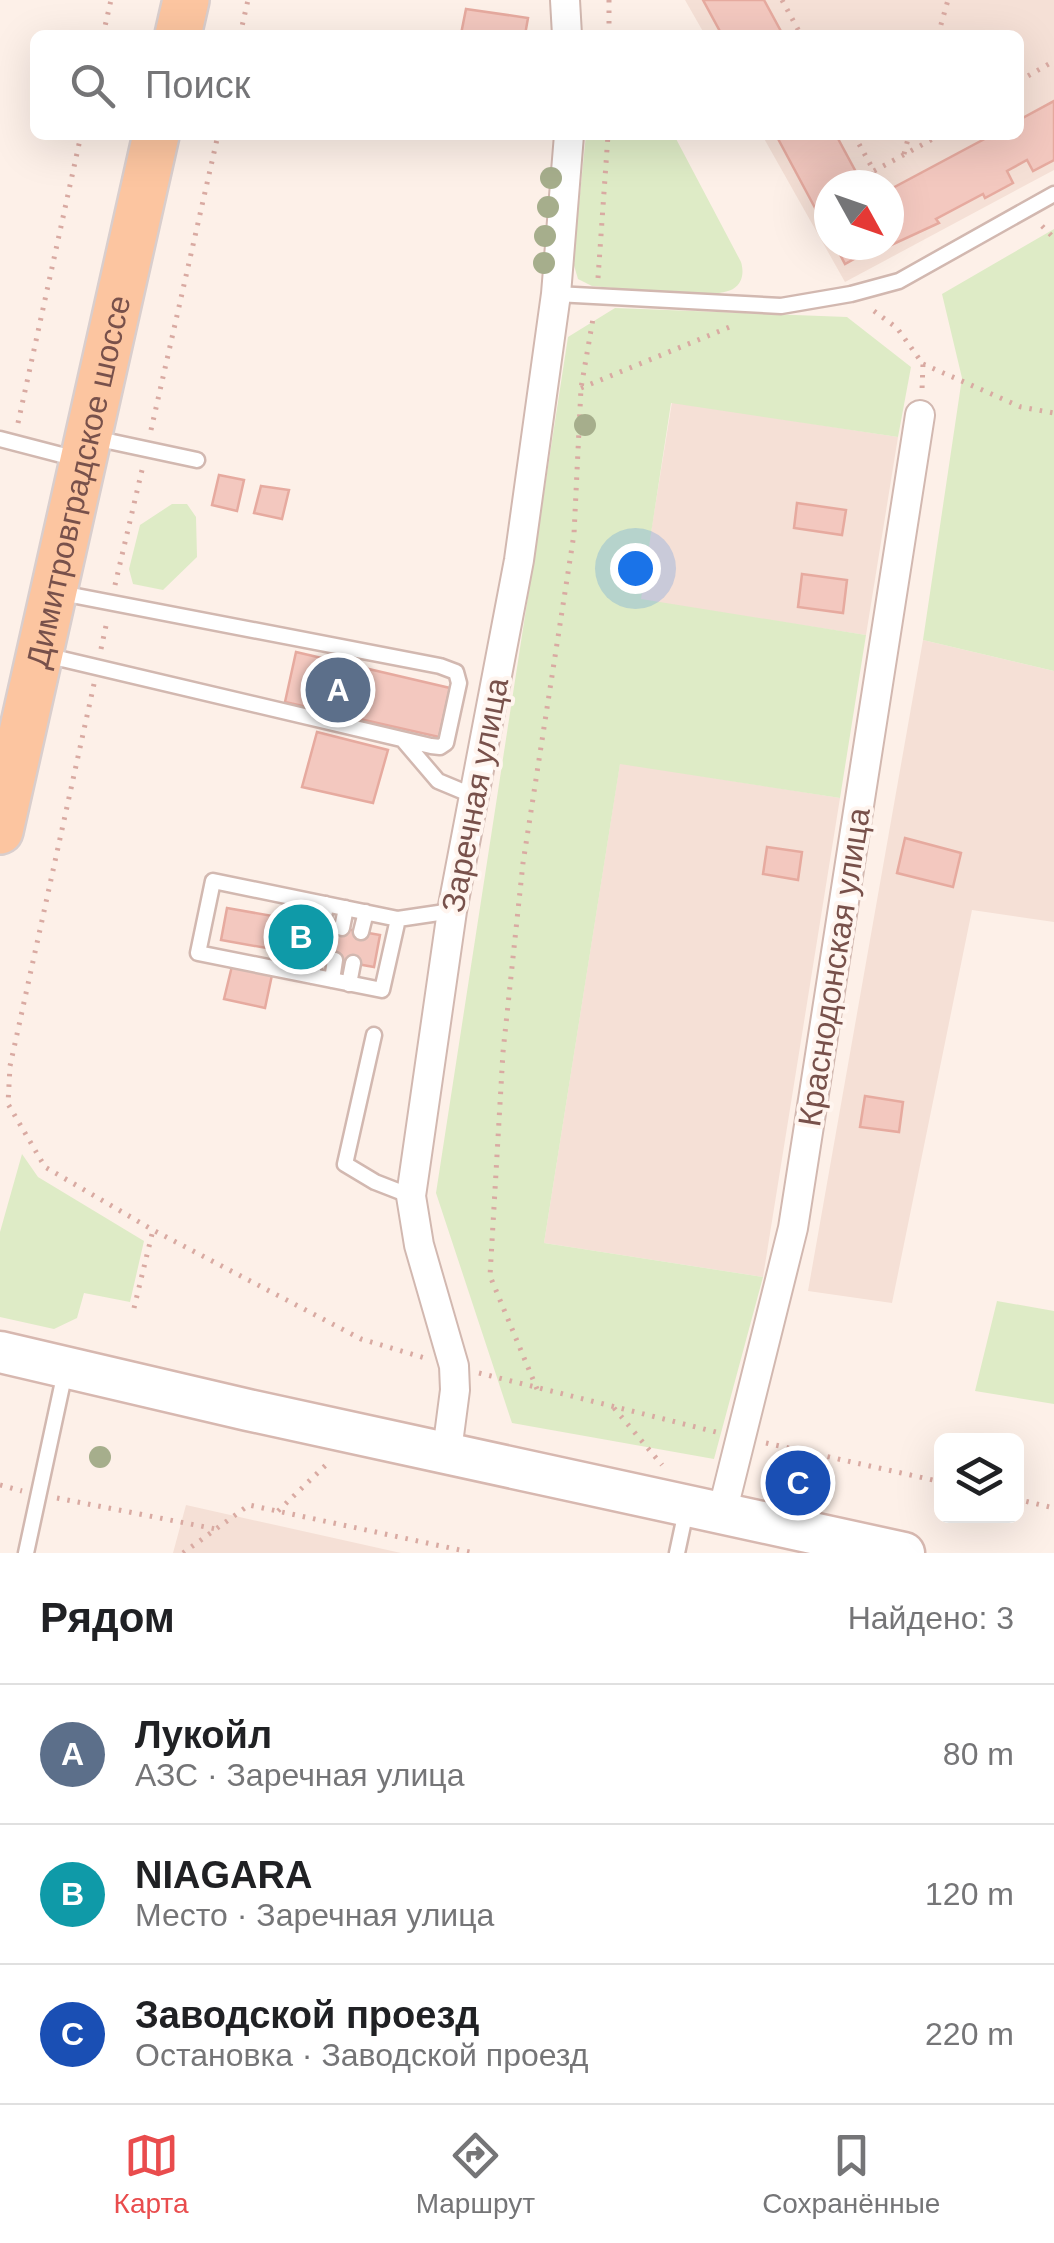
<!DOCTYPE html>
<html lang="ru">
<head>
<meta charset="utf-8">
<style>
	body { margin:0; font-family:Helvetica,sans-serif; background:#f2f2f2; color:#202124 }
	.controls { position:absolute; right:30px; bottom:30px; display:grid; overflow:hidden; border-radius:15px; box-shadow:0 10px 40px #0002 }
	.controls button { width:90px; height:90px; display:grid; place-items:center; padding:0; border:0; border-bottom:2px solid #e0e0e0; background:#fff; color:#202124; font:50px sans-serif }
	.compass { position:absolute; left:814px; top:170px; width:90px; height:90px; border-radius:50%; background:#fff; box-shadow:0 10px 40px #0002; rotate:130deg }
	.you { position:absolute; left:635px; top:568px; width:35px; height:35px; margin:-25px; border:8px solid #fff; border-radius:50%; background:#1a73e8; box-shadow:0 0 0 15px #1a73e833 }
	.badge { display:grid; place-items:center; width:65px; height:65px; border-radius:50%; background:#e94c4d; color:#fff; font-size:32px; font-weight:700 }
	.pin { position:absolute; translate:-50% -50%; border:5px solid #fff; box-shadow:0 2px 10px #0006 }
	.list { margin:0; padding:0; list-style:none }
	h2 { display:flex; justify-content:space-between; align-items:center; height:130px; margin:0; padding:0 40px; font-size:42px }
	h2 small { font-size:32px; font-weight:400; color:#757577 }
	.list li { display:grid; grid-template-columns:65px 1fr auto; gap:30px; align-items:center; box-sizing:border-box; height:140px; padding:0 40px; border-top:2px solid #e0e0e0 }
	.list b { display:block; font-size:38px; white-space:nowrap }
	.list p { margin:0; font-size:32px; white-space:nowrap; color:#757577 }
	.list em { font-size:32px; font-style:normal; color:#757577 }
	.icon { flex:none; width:55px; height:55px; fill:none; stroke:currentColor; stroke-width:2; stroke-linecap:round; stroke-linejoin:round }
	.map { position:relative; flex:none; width:1054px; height:1553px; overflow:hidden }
	.search { position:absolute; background:#fff; box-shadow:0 10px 40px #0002; left:30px; right:30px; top:30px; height:110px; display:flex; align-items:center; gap:25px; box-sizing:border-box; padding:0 35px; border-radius:15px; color:#757577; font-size:38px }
	.sheet { height:550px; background:#fff }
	nav { display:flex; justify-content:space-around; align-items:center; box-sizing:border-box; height:140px; border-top:2px solid #e0e0e0; background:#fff; font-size:28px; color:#757577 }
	nav a { display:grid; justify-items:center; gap:5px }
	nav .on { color:#e94c4d }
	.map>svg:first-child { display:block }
	.residential { fill:#f5e0d6; fill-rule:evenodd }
	.green { fill:#deebc6 }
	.building { fill:#f3c8bf; stroke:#e6aa9f; stroke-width:2.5 }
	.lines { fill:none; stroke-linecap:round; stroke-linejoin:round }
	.service-casing { stroke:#d2b8b0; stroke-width:19 }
	.minor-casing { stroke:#d2b8b0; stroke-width:32 }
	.secondary-casing { stroke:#d7b8b0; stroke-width:45 }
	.primary-casing { stroke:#d9cecd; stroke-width:50 }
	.path { stroke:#d9aaa2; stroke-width:5; stroke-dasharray:2.5 8; stroke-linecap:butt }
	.service { stroke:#fff; stroke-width:14 }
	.minor { stroke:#fff; stroke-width:28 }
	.secondary { stroke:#fff; stroke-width:40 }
	.primary { stroke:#fcc5a0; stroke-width:45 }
	.tree { fill:#a6ae8c }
	.labels { text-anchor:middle; stroke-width:8; stroke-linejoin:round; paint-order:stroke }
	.street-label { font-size:32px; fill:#78514b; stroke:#fff5ef }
</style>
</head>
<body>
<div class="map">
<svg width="1054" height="1553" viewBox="0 0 1054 1553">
	<rect width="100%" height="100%" fill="#fdf0e8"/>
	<!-- residential -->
	<path class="residential" d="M685 0H1054V170L845 282 762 135H1019V35H705ZM829 185H889V245H829Z
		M672 402 898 437 866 635 640 600Z
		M923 640 1054 671V922L972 910 892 1303 808 1291Z
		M620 763 840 798 763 1277 544 1243Z
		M186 1505 401 1553H173Z"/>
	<!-- green -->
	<path class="green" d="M586 135H674L741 262C744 272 743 283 733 289 713 301 619 288 592 286L578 279 573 262Z
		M1054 229V671L923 640 962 378 942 294Z
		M615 308 847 317 911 367 898 437 671 403 641 599 866 635 840 798 620 764 544 1243 763 1277 714 1459 512 1423 436 1193 568 337Z
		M172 504H187L196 517 197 557 163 590 133 584 129 569 140 525Z
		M22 1154 38 1177 144 1241 130 1302 84 1293 77 1318 54 1329 0 1317V1232Z
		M997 1301 1054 1311V1404L975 1391Z"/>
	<!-- building -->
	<path class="building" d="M703 0H764L783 35H722Z
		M466 9 528 18 525 35 461 34Z
		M1054 101V160L1033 171 1027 160 1007 171 1013 183 985 198 983 194 936 219 939 223 887 247 889 190 992 135H1019V120Z
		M776 135H836L863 185H829V234Z
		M835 245H879L845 264Z
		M219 475 244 480 237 511 212 505Z
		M261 486 289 490 282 519 254 513Z
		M797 503 846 510 842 535 794 528Z
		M802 574 847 580 843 613 798 607Z
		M296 652 450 688 439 737 285 702Z
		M317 732 388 750 373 803 302 787Z
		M905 838 961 853 953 887 897 873Z
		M767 847 802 852 798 880 763 874Z
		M227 908 380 935 374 967 221 940Z
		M232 966 272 975 265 1008 224 999Z
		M865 1096 903 1102 899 1132 860 1127Z"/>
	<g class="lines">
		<!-- service casing -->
		<g class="service-casing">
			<path id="service" d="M556 294 781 306 851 294 899 281 1054 194
				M94 438 197 460
				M0 439 77 459
				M45 655 431 746 440 747 446 743 459 683 456 672 440 666 61 593
				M403 740 438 781 474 796
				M213 881 398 919 382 990 198 953Z
				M398 919 452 911
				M323 924 326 904
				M342 928 346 908
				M361 932 366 912
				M312 976 315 956
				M332 980 335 960
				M349 984 353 963
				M374 1035 345 1164 375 1182 411 1196
				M26 1553 65 1372
				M677 1553 686 1511"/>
		</g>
		<!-- minor casing -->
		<g class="minor-casing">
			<path id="minor" d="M565 0 567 35
				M447 1451 455 1390 454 1366 419 1245 411 1196 452 911 519 560 556 294 569 135
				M722 1513 793 1228 920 415"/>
		</g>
		<!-- secondary casing -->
		<g class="secondary-casing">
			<path id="secondary" d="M0 1352 248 1410 904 1553"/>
		</g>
		<!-- primary casing -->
		<g class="primary-casing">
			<g id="primary">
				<path d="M178 35 186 0"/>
				<path id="s1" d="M0 831 156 135"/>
			</g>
		</g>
		<!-- path -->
		<path class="path" d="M609 0V35
			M782 0 801 35
			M103 35 111 0
			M240 35 248 0
			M938 35 948 0
			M1019 81 1054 61
			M854 135 874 171 872 185
			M904 154 909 135
			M874 171 940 135
			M1042 226 1054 238
			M598 278 608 135
			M874 311 897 328 923 364 922 390
			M923 364 1021 407 1054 413
			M581 388 732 326
			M18 423 81 135
			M151 430 218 135
			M115 585 142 470
			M101 649 107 621
			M94 684 10 1066 8 1104 45 1167 153 1230 361 1339 425 1358
			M134 1308 153 1230
			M479 1373 716 1432
			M537 1389 490 1276 503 1052 523 863 574 534 581 388 594 313
			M614 1408 662 1465
			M766 1443 942 1482
			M0 1485 22 1491
			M57 1498 216 1529
			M1016 1499 1054 1508
			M278 1511 330 1461
			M183 1553 249 1505 474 1553"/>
		<!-- service -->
		<use href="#service" class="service"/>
		<!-- minor -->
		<use href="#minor" class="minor"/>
		<!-- secondary -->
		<use href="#secondary" class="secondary"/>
		<!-- primary -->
		<use href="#primary" class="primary"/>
	</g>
	<!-- trees -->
	<g class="tree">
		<circle cx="551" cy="178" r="11"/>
		<circle cx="548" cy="207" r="11"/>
		<circle cx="545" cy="236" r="11"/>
		<circle cx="544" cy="263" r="11"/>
		<circle cx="585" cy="425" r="11"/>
		<circle cx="100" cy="1457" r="11"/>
	</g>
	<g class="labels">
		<!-- street labels -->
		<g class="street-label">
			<text dy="11" stroke="none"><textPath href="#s1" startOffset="358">Димитровградское шоссе</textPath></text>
			<text transform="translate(475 795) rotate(-79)" y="11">Заречная улица</text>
			<text transform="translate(834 967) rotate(-81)" y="11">Краснодонская улица</text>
		</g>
	</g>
</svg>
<div class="controls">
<button><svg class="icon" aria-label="layers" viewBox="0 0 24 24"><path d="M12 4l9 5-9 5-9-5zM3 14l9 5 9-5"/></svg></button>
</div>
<svg class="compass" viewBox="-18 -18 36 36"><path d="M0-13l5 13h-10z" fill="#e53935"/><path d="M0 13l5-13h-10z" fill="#757577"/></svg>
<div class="you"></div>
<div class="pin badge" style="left:338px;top:690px;background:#5c6f8a">A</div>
<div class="pin badge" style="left:301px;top:937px;background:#0f9aa8">B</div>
<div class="pin badge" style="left:798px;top:1483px;background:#1a4fb4">C</div>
<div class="search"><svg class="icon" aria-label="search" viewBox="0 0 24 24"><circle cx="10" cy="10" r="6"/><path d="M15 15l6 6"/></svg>Поиск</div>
</div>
<section class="sheet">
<h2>Рядом<small>Найдено: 3</small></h2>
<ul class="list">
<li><span class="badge" style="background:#5c6f8a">A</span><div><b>Лукойл</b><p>АЗС · Заречная улица</p></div><em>80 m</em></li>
<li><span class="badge" style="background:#0f9aa8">B</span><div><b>NIAGARA</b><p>Место · Заречная улица</p></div><em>120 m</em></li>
<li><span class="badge" style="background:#1a4fb4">C</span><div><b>Заводской проезд</b><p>Остановка · Заводской проезд</p></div><em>220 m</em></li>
</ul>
</section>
<nav>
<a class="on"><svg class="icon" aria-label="map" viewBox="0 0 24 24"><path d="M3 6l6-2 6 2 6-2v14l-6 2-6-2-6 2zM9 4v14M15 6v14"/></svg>Карта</a>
<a><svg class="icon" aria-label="directions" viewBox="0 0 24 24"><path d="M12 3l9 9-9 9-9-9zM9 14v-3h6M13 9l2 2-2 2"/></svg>Маршрут</a>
<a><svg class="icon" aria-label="saved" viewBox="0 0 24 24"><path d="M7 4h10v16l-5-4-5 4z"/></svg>Сохранённые</a>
</nav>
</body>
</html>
